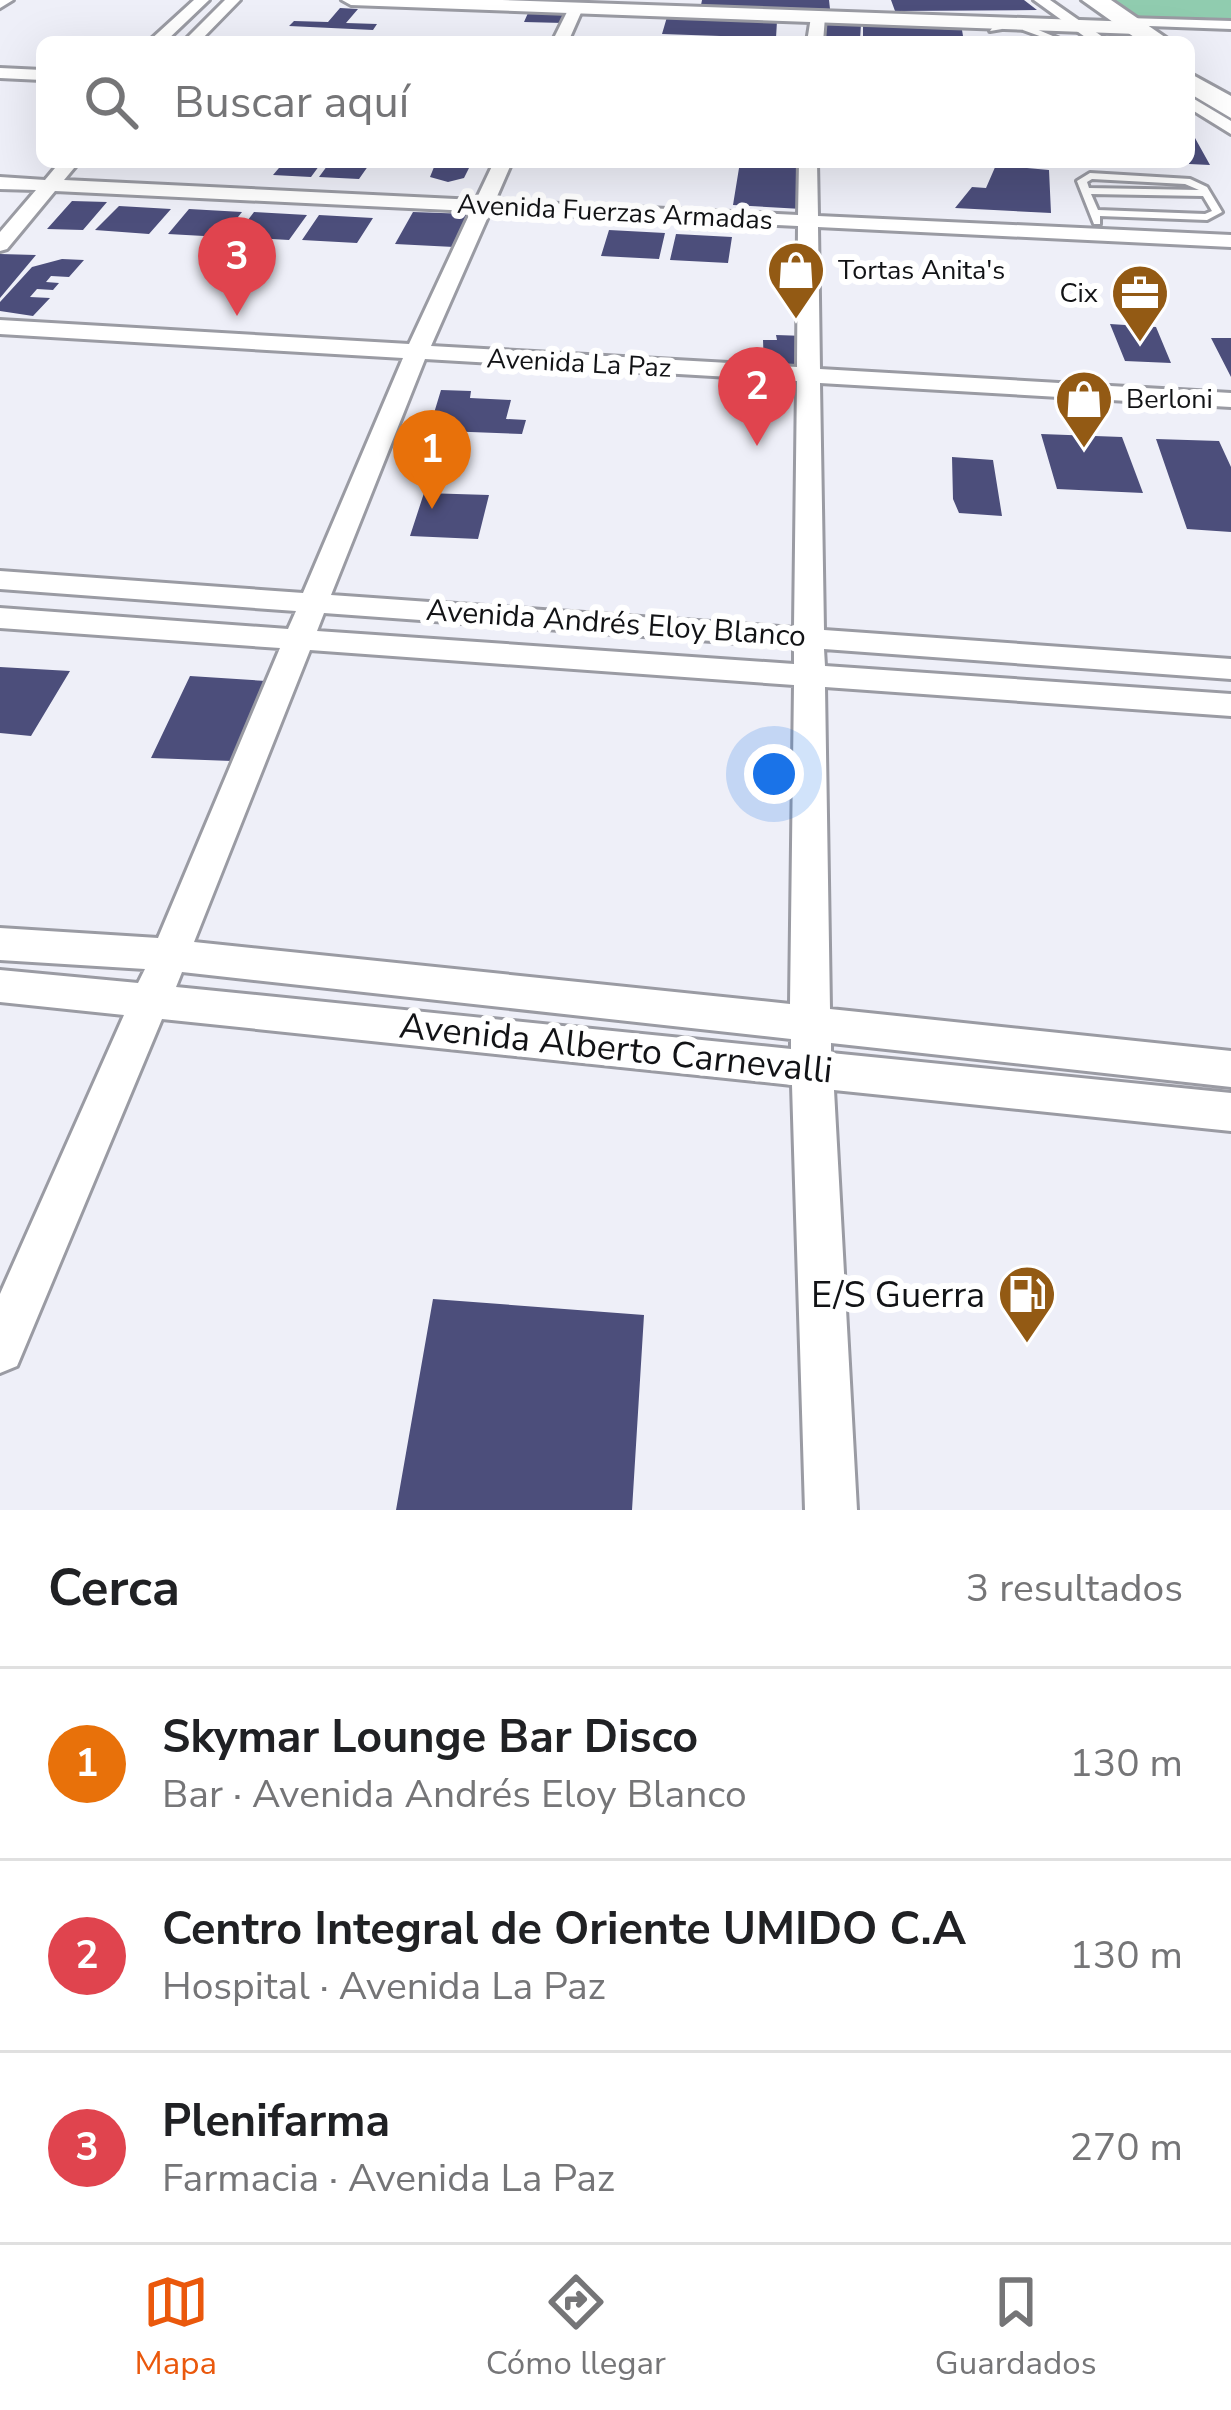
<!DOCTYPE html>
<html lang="es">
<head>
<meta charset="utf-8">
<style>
	body { margin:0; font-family:"Nunito Sans",sans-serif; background:#f2f2f2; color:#202124 }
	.you { position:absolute; left:774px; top:774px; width:42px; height:42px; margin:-30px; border:9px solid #fff; border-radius:50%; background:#1a73e8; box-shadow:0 0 0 18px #1a73e833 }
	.badge { display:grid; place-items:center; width:78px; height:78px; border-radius:50%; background:#ea580c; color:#fff; font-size:39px; font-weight:700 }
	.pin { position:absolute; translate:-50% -99px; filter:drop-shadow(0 3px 6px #0008) }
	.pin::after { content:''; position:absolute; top:63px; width:42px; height:36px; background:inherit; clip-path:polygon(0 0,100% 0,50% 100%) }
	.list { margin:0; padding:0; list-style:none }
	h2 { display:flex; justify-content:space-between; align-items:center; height:156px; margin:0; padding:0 48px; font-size:51px }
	h2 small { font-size:39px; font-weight:400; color:#757577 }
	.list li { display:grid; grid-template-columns:78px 1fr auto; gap:36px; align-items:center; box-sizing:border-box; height:192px; padding:0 48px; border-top:3px solid #e0e0e0 }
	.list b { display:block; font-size:45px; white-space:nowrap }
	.list p { margin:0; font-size:39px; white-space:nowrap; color:#757577 }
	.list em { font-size:39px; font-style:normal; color:#757577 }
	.icon { flex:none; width:66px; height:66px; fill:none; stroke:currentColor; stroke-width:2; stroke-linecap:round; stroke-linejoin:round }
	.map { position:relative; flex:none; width:1231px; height:1510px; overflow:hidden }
	.search { position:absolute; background:#fff; box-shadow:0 12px 48px #0002; left:36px; right:36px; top:36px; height:132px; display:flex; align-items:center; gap:30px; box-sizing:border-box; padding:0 42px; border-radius:18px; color:#757577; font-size:45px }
	.sheet { height:732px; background:#fff }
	nav { display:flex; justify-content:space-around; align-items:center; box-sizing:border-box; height:168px; border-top:3px solid #e0e0e0; background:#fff; font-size:33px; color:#757577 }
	nav a { display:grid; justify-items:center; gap:6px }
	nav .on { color:#ea580c }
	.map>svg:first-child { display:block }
	.green { fill:#90ccaf }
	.building { fill:#4c4e7b }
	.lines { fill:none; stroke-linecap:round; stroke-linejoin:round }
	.service-casing { stroke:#9a9ba3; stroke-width:6 }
	.minor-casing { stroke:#9a9ba3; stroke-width:6 }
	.tertiary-casing { stroke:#9a9ba3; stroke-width:6 }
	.trunk-casing { stroke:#9a9ba3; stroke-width:6 }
	.service { fill:#fff; fill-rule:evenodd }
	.minor { fill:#fff; fill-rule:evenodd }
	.tertiary { fill:#fff; fill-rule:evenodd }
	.trunk { fill:#fff; fill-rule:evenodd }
	.labels { text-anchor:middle; stroke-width:12; stroke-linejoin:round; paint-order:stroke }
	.far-street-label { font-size:27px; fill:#121316; stroke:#fff }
	.far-poi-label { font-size:27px; fill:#121316; stroke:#fff; text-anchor:start }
	.street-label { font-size:30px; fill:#121316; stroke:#fff }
	.near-street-label { font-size:36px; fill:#121316; stroke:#fff }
	.near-poi-label { font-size:36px; fill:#121316; stroke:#fff; text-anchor:end }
</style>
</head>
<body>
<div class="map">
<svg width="1231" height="1510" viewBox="0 0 1231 1510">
	<rect width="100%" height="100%" fill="#eeeff8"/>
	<!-- green -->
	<path class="green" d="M1099 0H1231V23L1131 18Z"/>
	<!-- building -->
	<path class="building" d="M702 0H829L830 9 701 5Z
		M891 0H1024L1037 10 895 11Z
		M340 8 358 9 346 23 377 24 373 30 289 26 294 21 328 22Z
		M528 13 567 14 563 23 524 22Z
		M667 17 777 21 776 38 662 34Z
		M820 22 861 24 860 40 818 39Z
		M863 25 962 30 964 42H863Z
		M1189 137 1195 138 1210 165 1189 164Z
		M284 162H322L311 177 273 175Z
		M330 162H371L359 179 319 177Z
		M436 162H472L464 178 448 182 430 177Z
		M740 162 805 164 802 209 733 205Z
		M996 165 1049 170 1051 213 955 208 972 187 986 188Z
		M72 201 107 202 83 230 47 229Z
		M119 206 171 209 149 234 95 230Z
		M189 209 242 212 222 237 168 234Z
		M254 212 307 215 289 240 235 237Z
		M413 212 469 214 454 247 395 244Z
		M319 215 373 218 357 243 302 240Z
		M609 230 665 233 659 259 601 256Z
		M676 234 732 237 728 263 670 260Z
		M0 254 36 255 0 298Z
		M62 259 84 260 69 277 51 276 46 282 59 283 53 290 37 289 30 297 50 298 33 316 0 311V302L32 267Z
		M1110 324 1156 327 1171 363 1125 361Z
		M776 335 805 336 807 368 764 367 763 340H777Z
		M1211 338H1231V377Z
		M441 390 471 391 470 398 511 400 506 419 526 420 522 434 417 430 419 423H431Z
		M1041 434 1122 437 1143 493 1057 489Z
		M1156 439 1219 441 1231 467V532L1187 529Z
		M952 457 993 460 1002 516 959 513 953 499Z
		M424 493 489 495 478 539 410 536Z
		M0 667 70 671 31 736 0 733Z
		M190 676 266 681 232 761 151 758Z
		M433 1299 644 1315 632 1510H396Z"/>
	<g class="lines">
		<!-- service casing -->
		<g class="service-casing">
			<path id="service" d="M1023 26H1029L1067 42H1056L1023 30Z
				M993 27H1001L1002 29 990 31Z
				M190 38 217 40 221 42H192Z
				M1090 173 1190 179 1207 187 1222 212 1207 220 1100 216V224H1094L1077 181ZM1092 179 1185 184 1199 190 1089 188 1087 182ZM1091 194 1203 196 1212 211 1205 214 1098 210Z"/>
		</g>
		<!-- minor casing -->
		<g class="minor-casing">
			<path id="minor" d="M0 0H13L0 8Z
				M194 0H209L165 42H148Z
				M225 0H240L199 42H183Z
				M1034 0H1050L1110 42H1092Z
				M576 4 583 8 568 42H552L569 8Z
				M818 13 825 17 823 42H807L811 17Z
				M1127 18 1231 21V29L1122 25Z
				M0 68 42 70V80L0 78Z
				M1189 96 1231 121V134L1189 108Z
				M60 162H79L64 180 476 200 494 162H512L495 201 798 215 799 162H817L818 216 1231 235V247L818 227 820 369 1231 393V407L820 383 824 630 1231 659V679L824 649 825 666 1231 694V716L825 687 830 1009 1231 1051V1087L831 1043V1053L1231 1093V1131L834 1090 857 1510H805L792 1085 162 1019 17 1366 0 1373V1294L124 1015 0 1002V970L138 983 145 969 0 960V928L158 938 280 648 0 628V608L288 629 296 611 0 589V571L303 593 403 358 0 334V320L409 344 471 211 55 191 7 249 0 251V232L36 190 0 189V177L45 180ZM490 212 798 226 797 367 431 346ZM425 359 797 381 794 628 331 595ZM324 613 794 647V664L317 631ZM310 650 794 685 790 1004 194 942ZM182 972 791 1039V1049L176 987Z"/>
		</g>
		<!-- tertiary casing -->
		<g class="tertiary-casing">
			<path id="tertiary" d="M342 0H502L1137 22 1146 28 1137 34 351 5Z"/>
		</g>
		<!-- trunk casing -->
		<g class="trunk-casing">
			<path id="trunk" d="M1082 0H1111L1172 42H1141Z
				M1189 73 1231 96V118L1189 93Z"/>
		</g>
		<!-- service -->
		<use href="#service" class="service"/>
		<!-- minor -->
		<use href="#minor" class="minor"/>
		<!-- tertiary -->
		<use href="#tertiary" class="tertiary"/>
		<!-- trunk -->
		<use href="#trunk" class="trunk"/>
	</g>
	<!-- icons -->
	<defs>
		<g id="shop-pin" transform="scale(3)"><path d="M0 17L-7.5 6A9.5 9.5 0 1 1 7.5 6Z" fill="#935a14" stroke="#fff"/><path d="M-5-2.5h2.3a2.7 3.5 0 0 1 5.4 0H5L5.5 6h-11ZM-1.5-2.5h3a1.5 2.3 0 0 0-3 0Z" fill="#fff"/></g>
		<g id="office-pin" transform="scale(3)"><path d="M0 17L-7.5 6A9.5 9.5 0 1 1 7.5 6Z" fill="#935a14" stroke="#fff"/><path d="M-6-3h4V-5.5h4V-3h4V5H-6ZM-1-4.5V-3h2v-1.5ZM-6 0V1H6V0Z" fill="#fff"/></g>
		<g id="fuel-pin" transform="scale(3)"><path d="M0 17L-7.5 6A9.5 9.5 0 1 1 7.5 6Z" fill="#935a14" stroke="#fff"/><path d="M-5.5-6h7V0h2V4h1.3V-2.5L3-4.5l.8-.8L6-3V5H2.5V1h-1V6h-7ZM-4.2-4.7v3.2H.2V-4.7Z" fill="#fff"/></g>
	</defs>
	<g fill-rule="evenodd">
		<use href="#shop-pin" x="796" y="270"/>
		<use href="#office-pin" x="1140" y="293"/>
		<use href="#shop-pin" x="1084" y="399"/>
		<use href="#fuel-pin" x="1027" y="1294"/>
	</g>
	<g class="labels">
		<!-- far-street labels -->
		<g class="far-street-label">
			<text transform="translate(615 212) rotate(3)" y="9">Avenida Fuerzas Armadas</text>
			<text transform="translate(579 363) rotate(3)" y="9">Avenida La Paz</text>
		</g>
		<!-- far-poi labels -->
		<g class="far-poi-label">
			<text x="838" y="279">Tortas Anita's</text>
			<text x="1098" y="302" text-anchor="end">Cix</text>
			<text x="1126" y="408">Berloni</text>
		</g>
		<!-- street labels -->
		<g class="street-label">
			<text transform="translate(616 623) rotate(4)" y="10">Avenida Andrés Eloy Blanco</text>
		</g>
		<!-- near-street labels -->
		<g class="near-street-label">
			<text transform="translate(616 1047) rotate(6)" y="13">Avenida Alberto Carnevalli</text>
		</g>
		<!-- near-poi labels -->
		<g class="near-poi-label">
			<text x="985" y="1307">E/S Guerra</text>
		</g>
	</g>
</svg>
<div class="you"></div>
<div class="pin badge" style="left:432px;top:509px;background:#e8710a">1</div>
<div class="pin badge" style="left:757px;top:446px;background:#e0444e">2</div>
<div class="pin badge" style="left:237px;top:316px;background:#e0444e">3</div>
<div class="search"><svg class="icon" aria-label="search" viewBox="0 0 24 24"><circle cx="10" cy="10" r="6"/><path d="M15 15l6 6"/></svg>Buscar aquí</div>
</div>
<section class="sheet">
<h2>Cerca<small>3 resultados</small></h2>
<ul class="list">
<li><span class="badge" style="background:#e8710a">1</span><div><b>Skymar Lounge Bar Disco</b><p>Bar · Avenida Andrés Eloy Blanco</p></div><em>130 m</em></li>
<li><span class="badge" style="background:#e0444e">2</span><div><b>Centro Integral de Oriente UMIDO C.A</b><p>Hospital · Avenida La Paz</p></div><em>130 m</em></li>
<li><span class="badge" style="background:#e0444e">3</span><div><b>Plenifarma</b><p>Farmacia · Avenida La Paz</p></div><em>270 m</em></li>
</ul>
</section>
<nav>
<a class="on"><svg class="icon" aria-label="map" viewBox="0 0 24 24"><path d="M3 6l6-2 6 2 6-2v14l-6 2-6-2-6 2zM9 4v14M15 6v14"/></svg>Mapa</a>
<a><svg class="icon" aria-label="directions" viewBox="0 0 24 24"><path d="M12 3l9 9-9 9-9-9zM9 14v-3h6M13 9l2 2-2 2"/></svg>Cómo llegar</a>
<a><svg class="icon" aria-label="saved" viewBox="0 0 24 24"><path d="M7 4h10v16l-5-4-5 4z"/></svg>Guardados</a>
</nav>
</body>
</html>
